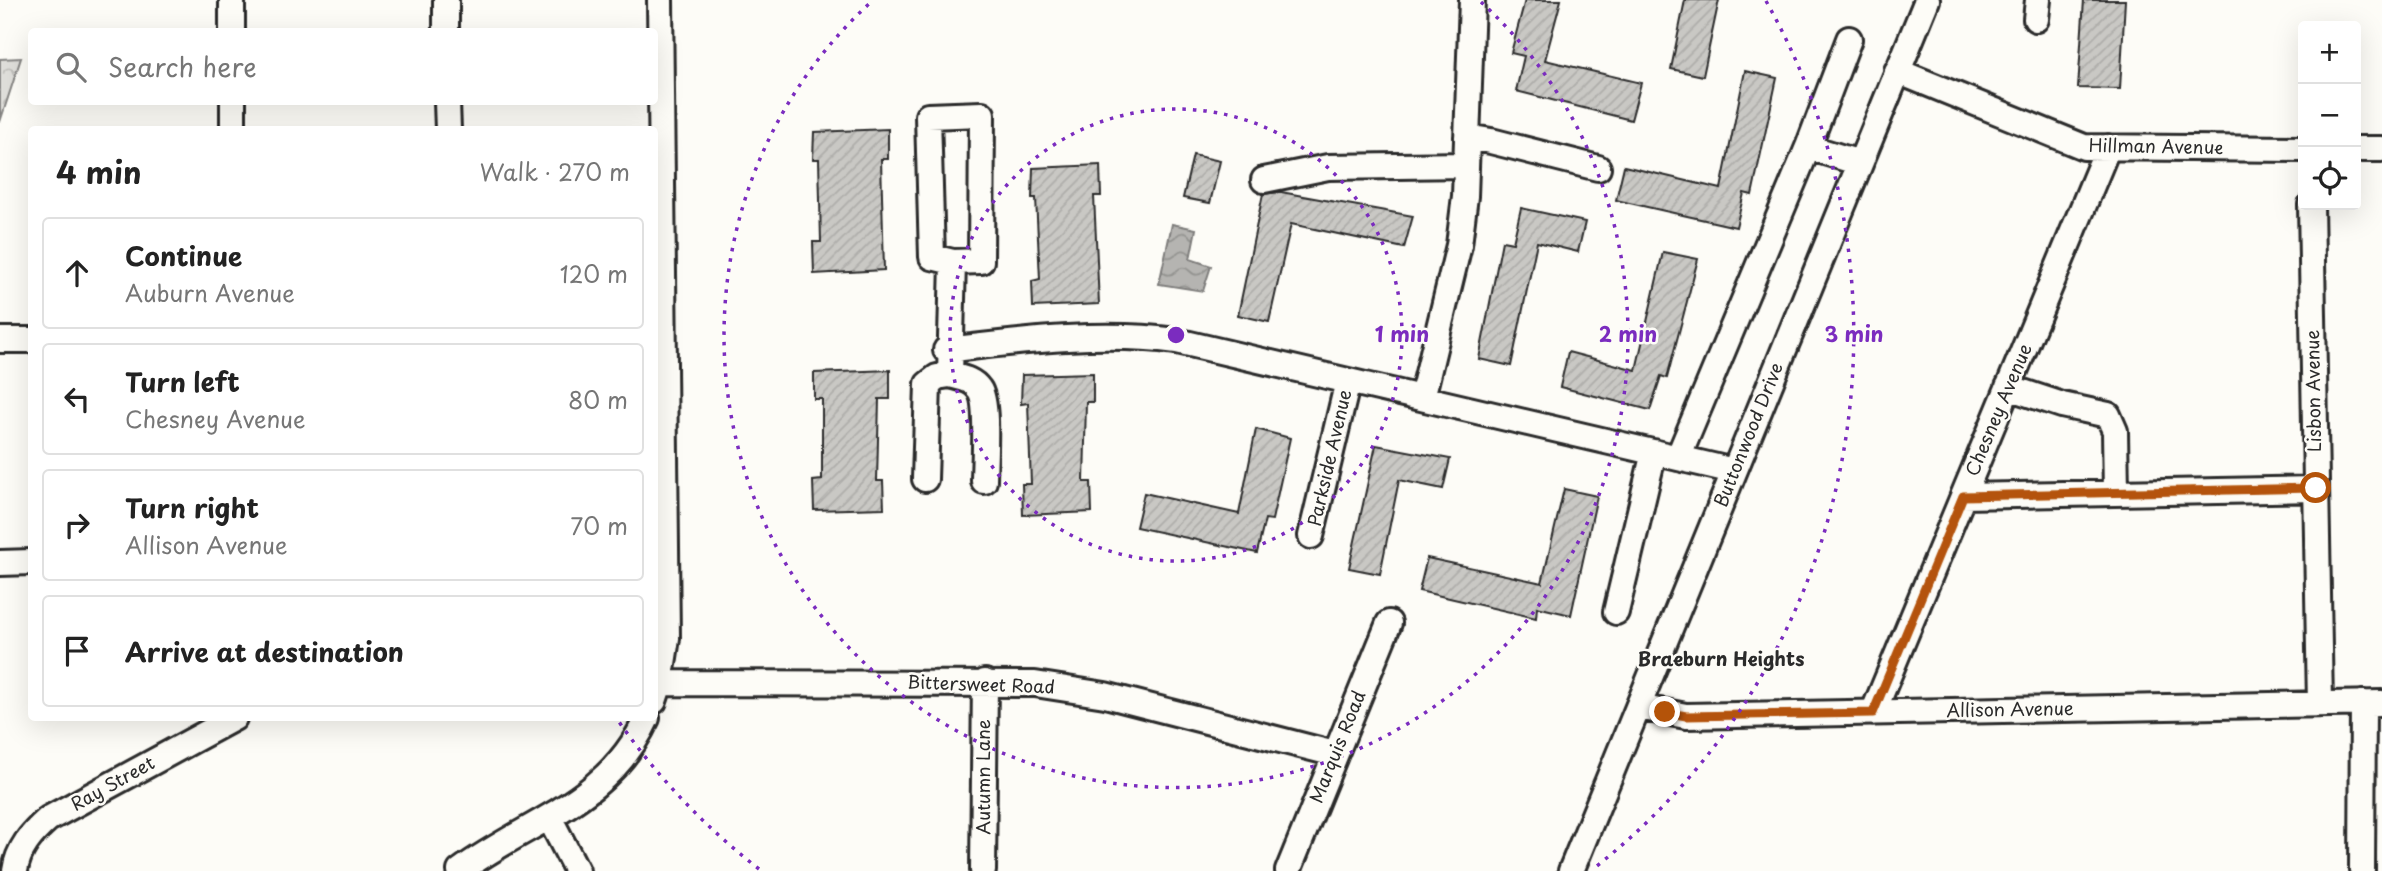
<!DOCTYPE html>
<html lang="en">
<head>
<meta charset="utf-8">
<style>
	body { margin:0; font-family:"Playpen Sans",sans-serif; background:#f6f6f6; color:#222 }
	.controls { position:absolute; right:21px; top:21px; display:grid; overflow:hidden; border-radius:7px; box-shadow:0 7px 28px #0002 }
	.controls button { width:63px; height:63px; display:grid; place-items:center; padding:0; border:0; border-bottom:2px solid #e0e0e0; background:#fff; color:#222; font:35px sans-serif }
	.stop { position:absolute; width:21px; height:21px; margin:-16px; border:5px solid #b45309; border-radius:50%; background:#fff }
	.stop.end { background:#b45309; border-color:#fff; box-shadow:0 2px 7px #0008 }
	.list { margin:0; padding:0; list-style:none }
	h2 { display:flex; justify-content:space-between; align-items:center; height:91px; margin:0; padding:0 28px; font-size:30px }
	h2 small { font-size:23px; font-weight:400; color:#767676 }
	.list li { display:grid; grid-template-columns:46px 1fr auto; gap:21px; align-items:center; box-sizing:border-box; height:112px; margin:0 14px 14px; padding:0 14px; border:2px solid #e0e0e0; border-radius:7px }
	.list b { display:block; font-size:26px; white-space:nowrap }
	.list p { margin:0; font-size:23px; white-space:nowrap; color:#767676 }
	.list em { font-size:23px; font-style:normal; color:#767676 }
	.icon { flex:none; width:38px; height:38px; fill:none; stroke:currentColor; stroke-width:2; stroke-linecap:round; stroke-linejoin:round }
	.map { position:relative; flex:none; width:2382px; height:871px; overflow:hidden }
	.search { position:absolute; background:#fff; box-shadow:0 7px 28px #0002; left:28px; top:28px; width:630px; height:77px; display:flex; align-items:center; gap:18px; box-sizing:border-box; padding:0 24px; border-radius:7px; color:#767676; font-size:26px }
	.panel { position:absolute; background:#fff; box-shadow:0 7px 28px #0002; left:28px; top:126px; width:630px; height:595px; border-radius:7px }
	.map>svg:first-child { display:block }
	.forest { fill:url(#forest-crowns); stroke:#858482; stroke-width:2 }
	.water { fill:url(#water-waves); stroke:#7e7d7b; stroke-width:2 }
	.building { fill:url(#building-hatch); stroke:#2b2b2b; stroke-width:2 }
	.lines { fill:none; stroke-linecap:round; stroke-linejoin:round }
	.minor-casing { stroke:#2b2b2b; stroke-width:30 }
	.minor { stroke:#fdfcf7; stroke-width:24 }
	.route { stroke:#b45309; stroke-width:9 }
	.ring { fill:none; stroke:#7b2cbf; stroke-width:3.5; stroke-dasharray:3.5 7 }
	.labels { text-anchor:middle; stroke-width:5; stroke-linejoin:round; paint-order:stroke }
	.street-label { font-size:18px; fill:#2b2b2b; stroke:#fdfcf7 }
	.neighbourhood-label { font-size:19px; font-weight:bold; fill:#2b2b2b; stroke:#fdfcf7 }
	.centre { fill:#7b2cbf; stroke:#fdfcf7; stroke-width:3.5 }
	.ring-label { font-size:21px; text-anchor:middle; font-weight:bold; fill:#7b2cbf; stroke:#fdfcf7; stroke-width:5; stroke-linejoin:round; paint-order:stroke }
</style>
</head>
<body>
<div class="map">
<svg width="2382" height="871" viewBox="0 0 2382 871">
	<defs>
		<pattern id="forest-crowns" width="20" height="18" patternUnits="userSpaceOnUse" patternTransform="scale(1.75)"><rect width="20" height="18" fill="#dfdeda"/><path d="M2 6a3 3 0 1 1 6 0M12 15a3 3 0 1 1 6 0" fill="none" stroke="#c0bfbb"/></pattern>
		<pattern id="water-waves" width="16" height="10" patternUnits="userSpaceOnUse" patternTransform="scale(1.75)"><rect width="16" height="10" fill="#b5b4b1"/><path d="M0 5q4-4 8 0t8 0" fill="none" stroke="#939390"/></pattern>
		<pattern id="building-hatch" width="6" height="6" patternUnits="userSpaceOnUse" patternTransform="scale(1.75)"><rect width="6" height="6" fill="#c9c8c4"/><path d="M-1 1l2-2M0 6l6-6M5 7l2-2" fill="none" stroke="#adaca9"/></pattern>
	</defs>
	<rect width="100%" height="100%" fill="#fdfcf7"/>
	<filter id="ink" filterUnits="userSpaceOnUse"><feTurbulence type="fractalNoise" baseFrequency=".0143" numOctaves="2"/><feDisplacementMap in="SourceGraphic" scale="14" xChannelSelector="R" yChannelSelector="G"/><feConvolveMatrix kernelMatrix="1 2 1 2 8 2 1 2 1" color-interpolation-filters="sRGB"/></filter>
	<g filter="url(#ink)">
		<!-- forest -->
		<path class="forest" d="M21 58 0 122V59Z"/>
		<!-- water -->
		<path class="water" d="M1172 224 1196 229 1190 259 1211 266 1203 291 1159 284Z"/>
		<!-- building -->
		<path class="building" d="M1525 0H1561L1545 60 1641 83 1631 120 1516 91 1524 56 1511 53Z
			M1685 0H1719L1703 76 1671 69Z
			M2084 0H2125L2120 89 2078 88Z
			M1745 71 1777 78 1752 195 1744 193 1736 227 1616 200 1624 166 1721 189Z
			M888 129V159H881L884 270 814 274 813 242H821L819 159H813L814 132Z
			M1193 155 1220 161 1210 203 1183 198Z
			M1100 165 1101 196H1094L1099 304 1033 307 1032 281 1040 279 1036 198H1032L1033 168Z
			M1281 192 1413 216 1404 248 1291 224 1269 322 1238 315 1263 194Z
			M1521 208 1585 222 1578 252 1537 242 1511 366 1479 359 1502 241 1513 243Z
			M1663 252 1698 259 1667 378 1661 376 1650 410 1560 387 1568 352 1636 370Z
			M890 370V399H879L877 481H883L884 508 814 510 813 481 822 480V399H814V373Z
			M1093 373V402H1086L1084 482H1091L1092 512 1023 515 1022 484H1031L1028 403 1021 404 1022 375Z
			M1256 429 1290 438 1272 520 1265 519 1257 553 1136 527 1144 493 1239 514Z
			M1376 445 1450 459 1443 489 1399 480 1380 574 1349 568Z
			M1564 489 1597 496 1571 615 1537 607 1536 618 1419 591 1427 558 1542 583Z"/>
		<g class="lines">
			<!-- minor casing -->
			<g class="minor-casing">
				<path id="minor" d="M232 0V32
					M446 0V32
					M2036 19 2038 0
					M1897 71 2084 147 2303 149
					M233 102V130
					M447 102 448 130
					M1467 137 1491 141 1598 168
					M1808 147 1849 39
					M2356 149H2382
					M1264 180 1328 167 1466 165
					M2311 205 2320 704
					M0 340H32
					M946 350C1023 341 1099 331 1177 341L1734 471
					M950 375C961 378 972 379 979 389 989 402 984 463 984 481
					M2008 387 2062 405 2108 415 2115 431 2116 493
					M1422 398 1459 245 1465 196 1472 0
					M1678 458 1808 147 1860 163
					M925 479 928 384 937 377 950 375 953 262 932 257 928 116 982 114 981 261 953 262
					M1963 496 2316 489
					M1311 536 1348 381
					M0 563 32 562
					M1616 612 1654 452
					M660 683 1035 684 1105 695 1335 754
					M654 701 660 683 667 638 660 0
					M1638 707 1686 716 2382 703
					M1873 713 2108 147
					M549 817 577 871
					M15 871C18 849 31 834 48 819L234 718
					M460 871C529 820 608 803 647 718
					M983 871 985 682
					M1288 871 1389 623
					M1571 871 1927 0
					M2362 871 2363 703"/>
			</g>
			<!-- minor -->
			<use href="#minor" class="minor"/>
		</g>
	</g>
	<g class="lines" filter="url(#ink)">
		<!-- route -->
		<path class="route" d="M1665 712 1686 716 1873 713 1963 496 2316 488"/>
	</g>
	<!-- distance rings -->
	<g class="ring">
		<circle cx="1176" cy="335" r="226"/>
		<path d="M1481 2A452 452 0 1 1 871 2"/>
		<path d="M759 869A678 678 0 0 1 617 719M1766 1A678 678 0 0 1 1593 869"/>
	</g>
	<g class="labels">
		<!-- street labels -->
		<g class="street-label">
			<text transform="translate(2156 147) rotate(1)" y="6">Hillman Avenue</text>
			<text transform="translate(2314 391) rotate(-91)" y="6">Lisbon Avenue</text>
			<text transform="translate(1999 410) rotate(-67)" y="6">Chesney Avenue</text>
			<text transform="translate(1749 435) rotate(-68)" y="6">Buttonwood Drive</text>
			<text transform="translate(1330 458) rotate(-77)" y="6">Parkside Avenue</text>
			<text transform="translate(981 685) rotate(2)" y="6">Bittersweet Road</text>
			<text transform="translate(2010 710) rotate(-1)" y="6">Allison Avenue</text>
			<text transform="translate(1338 747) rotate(-68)" y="6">Marquis Road</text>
			<text transform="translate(984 777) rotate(-90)" y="6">Autumn Lane</text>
			<text transform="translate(113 784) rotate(-29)" y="6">Ray Street</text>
		</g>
		<!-- neighbourhood labels -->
		<g class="neighbourhood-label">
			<text x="1721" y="666">Braeburn Heights</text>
		</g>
	</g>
	<circle cx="1176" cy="335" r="10" class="centre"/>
	<g class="ring-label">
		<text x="1402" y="342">1 min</text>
		<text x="1628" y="342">2 min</text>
		<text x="1854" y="342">3 min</text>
	</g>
</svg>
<div class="controls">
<button>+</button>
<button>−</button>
<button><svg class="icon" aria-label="locate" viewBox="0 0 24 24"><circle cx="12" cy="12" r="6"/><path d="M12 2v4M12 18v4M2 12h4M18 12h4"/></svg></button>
</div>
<div class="stop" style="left:2316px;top:488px"></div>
<div class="stop end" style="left:1665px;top:712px"></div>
<div class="search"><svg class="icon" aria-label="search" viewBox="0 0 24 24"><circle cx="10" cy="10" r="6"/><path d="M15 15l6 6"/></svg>Search here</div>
<section class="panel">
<h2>4 min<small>Walk · 270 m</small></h2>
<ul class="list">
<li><svg class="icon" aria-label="ahead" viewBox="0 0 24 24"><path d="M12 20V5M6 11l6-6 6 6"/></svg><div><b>Continue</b><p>Auburn Avenue</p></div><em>120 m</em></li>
<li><svg class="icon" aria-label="left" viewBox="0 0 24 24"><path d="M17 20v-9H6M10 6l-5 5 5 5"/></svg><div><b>Turn left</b><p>Chesney Avenue</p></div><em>80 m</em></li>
<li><svg class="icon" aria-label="right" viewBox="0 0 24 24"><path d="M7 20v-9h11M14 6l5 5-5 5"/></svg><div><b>Turn right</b><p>Allison Avenue</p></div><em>70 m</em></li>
<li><svg class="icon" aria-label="arrive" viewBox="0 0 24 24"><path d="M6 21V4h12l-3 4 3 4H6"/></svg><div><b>Arrive at destination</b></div></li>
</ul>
</section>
</div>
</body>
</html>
